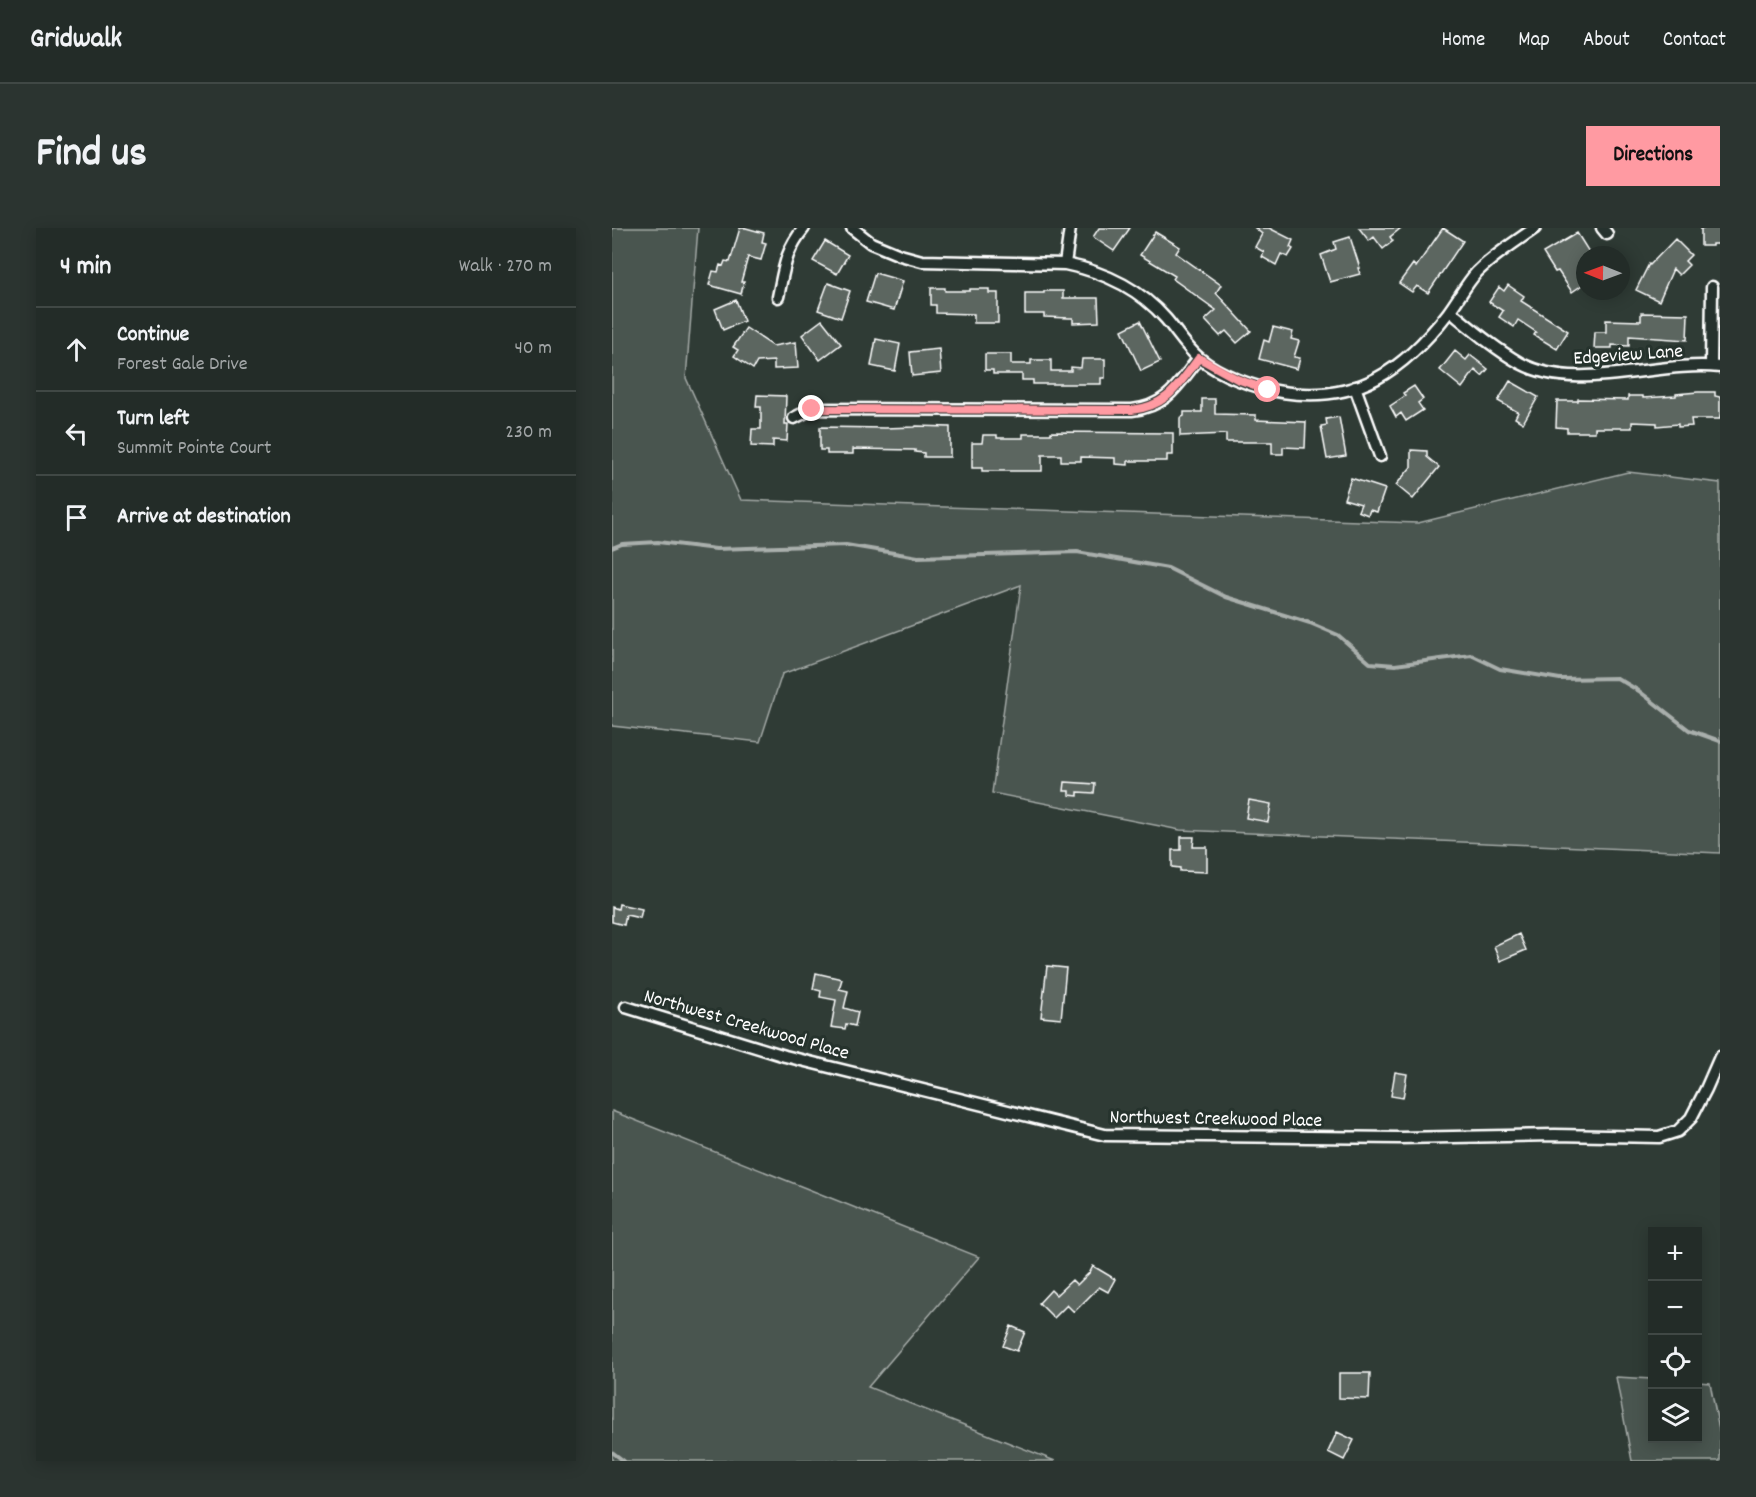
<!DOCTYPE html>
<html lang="en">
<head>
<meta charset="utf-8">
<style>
	body { margin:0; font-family:Dekko,sans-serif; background:#2b3430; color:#f1f3f6 }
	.controls { position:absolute; right:18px; bottom:18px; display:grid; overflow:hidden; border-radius:0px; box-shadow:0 3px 15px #0003 }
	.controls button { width:54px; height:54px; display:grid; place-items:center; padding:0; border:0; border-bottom:2px solid #404845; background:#232c28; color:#f1f3f6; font:30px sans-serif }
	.compass { position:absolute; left:964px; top:18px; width:54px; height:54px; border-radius:50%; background:#232c28; box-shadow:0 3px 15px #0003; rotate:271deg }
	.stop { position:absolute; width:18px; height:18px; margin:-14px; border:4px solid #ff9aa2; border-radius:50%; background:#fff }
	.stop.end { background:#ff9aa2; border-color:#fff; box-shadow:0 2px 6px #0008 }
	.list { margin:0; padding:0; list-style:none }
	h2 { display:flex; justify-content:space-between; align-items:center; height:78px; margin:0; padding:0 24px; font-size:26px }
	h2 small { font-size:20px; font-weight:400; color:#a3a7a8 }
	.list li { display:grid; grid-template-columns:39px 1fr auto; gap:18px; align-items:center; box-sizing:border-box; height:84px; padding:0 24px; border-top:2px solid #404845 }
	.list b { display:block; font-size:22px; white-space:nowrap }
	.list p { margin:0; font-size:20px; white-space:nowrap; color:#a3a7a8 }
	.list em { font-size:20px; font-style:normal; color:#a3a7a8 }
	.icon { flex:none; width:33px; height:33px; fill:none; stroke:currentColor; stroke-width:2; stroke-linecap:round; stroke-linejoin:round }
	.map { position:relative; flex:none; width:1108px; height:1233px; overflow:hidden; border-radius:0px }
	header { display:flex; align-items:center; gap:36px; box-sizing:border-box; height:84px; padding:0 30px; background:#232c28; border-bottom:2px solid #404845 }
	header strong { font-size:28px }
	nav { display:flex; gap:33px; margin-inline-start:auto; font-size:21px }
	.intro { display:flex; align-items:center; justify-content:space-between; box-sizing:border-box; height:144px; padding:0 36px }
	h1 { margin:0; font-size:42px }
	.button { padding:15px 27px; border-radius:0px; background:#ff9aa2; color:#111; font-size:21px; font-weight:700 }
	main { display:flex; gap:36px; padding:0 36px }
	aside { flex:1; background:#232c28; border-radius:0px; box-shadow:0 3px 15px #0003 }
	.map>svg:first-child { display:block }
	.green { fill:#4a544f; stroke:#a4aaa7; stroke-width:1.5 }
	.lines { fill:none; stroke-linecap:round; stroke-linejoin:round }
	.stream { stroke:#a9afac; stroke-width:4 }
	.building { fill:#5b6661; stroke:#fff; stroke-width:1.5 }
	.minor-casing { stroke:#fff; stroke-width:15 }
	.minor { stroke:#26332d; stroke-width:10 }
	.route { stroke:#ff9aa2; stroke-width:8 }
	.labels { text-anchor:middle; stroke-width:6; stroke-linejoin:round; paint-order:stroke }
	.street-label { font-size:20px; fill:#fff; stroke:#26332d }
</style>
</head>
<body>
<header>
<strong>Gridwalk</strong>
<nav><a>Home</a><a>Map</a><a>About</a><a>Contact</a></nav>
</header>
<div class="intro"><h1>Find us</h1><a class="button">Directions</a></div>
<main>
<aside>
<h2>4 min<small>Walk · 270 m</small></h2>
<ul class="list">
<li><svg class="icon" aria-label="ahead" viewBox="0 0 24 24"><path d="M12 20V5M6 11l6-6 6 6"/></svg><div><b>Continue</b><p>Forest Gale Drive</p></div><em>40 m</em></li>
<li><svg class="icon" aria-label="left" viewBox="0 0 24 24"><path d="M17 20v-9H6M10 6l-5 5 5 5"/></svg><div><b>Turn left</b><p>Summit Pointe Court</p></div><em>230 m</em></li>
<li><svg class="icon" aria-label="arrive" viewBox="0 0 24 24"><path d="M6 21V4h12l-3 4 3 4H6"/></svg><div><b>Arrive at destination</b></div></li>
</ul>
</aside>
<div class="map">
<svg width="1108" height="1233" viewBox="0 0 1108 1233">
	<rect width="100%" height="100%" fill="#2f3b35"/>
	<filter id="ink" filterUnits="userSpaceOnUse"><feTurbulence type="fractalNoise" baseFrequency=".0167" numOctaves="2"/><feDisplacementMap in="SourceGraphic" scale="12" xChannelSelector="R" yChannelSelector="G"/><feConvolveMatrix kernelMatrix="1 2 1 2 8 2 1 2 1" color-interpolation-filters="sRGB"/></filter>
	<g filter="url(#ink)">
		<!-- green -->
		<path class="green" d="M0 0H86L74 150 129 272 806 295 1016 244 1108 255V625L568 602 380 565 409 357 170 446 148 514 0 498Z
			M0 883 367 1029 256 1159 443 1233H0Z
			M1004 1149 1040 1151V1210H1086V1154L1098 1155 1108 1206V1233H1020Z"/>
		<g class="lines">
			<!-- stream -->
			<path class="stream" d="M0 320 10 316 46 314 104 321 234 317 306 329 465 324 556 340 614 369 698 395 726 407 758 435 783 437 859 427 888 441 948 451 1005 450 1027 463 1077 502 1108 513
				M0 1224 12 1233"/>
		</g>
		<!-- building -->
		<path class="building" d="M128 0H134L152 5 150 14 154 15 149 32 136 29 129 54H132L129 66 97 57 101 43 106 44 108 37 111 38 113 33 118 34Z
			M487 0H518L502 23 481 9Z
			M643 0H657L681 12 678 19 681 21 676 29 669 26 664 37 650 29 652 24 643 19 650 6Z
			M747 0H789L778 9 781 13 771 21 762 9 757 13Z
			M831 0 851 13 816 65 805 58 800 64 787 55 801 36 804 39Z
			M1089 0H1108V16H1100V18H1089Z
			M543 4 568 19 564 25 609 57 604 65 639 103 625 115 614 103 608 108 593 92 604 82 561 51 563 48 528 27Z
			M965 5 977 24 973 27V55L960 64 946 43 943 44 931 25Z
			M738 9 748 40H746L748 46 718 54 709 27 724 21 722 14Z
			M1063 11 1079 27 1073 33 1077 37 1067 47 1061 41 1047 73 1024 62 1037 36 1038 37Z
			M213 13 236 27 225 46 201 33Z
			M263 45 291 53 282 82 254 74Z
			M216 55 238 63 229 90 206 82Z
			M896 57 912 68 909 73 956 103 945 121 922 107 924 104 906 92 902 99 887 89 891 83 877 74 887 59 892 63Z
			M319 60H333V63H358V61H377V65H386V95H362V86L324 85V77H319Z
			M432 63H451V70H486L487 94 461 95V90H457L432 89V86H413V65H432Z
			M124 72 132 93 111 102 103 81Z
			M1029 85 1076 86 1075 112 1017 108V118L1000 117V120H982L983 104H994V92L1029 93Z
			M210 92 229 116 208 132 190 107Z
			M528 93 548 134 529 143 510 102Z
			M661 99 681 104 679 111 687 113 682 129 688 130 685 141 647 131 652 112 657 114Z
			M134 100 161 118 184 114 186 140 162 141V133L145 134 141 141 122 128 126 122 121 119Z
			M264 111 288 116 283 143 259 138Z
			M327 121 329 145 300 148 298 124Z
			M843 123 854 132 858 127 876 141 870 148 863 142 850 160 828 142Z
			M373 126H399V136H419V132H439V143H459V139L469 140 470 131H493V150H489V156H421V152H410V146H381V142H373Z
			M898 153 926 169 911 195 903 190 906 184 886 173Z
			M802 158 811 171 806 175 811 182 794 193 789 185 784 189 778 178 793 168 791 165Z
			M1086 164H1103V168L1108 169V191H1079L1080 198 1066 199V196L1045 198V195L1020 194V200H983V204H955V200L944 199 945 173H966V171L1016 172V168H1031V170L1064 168V166Z
			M145 167 174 168 173 196H176L175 213 161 212V219L139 218 140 201H149V179H144Z
			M590 171H603V186L644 187V192L694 194 693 220 671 219V226H660V214H614V206L568 208V190L572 188V184H590Z
			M727 189 734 228 715 231 709 198 715 197 714 191Z
			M304 198 338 199V229H312V225L303 224V222L241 221V226H215V222H208V199L273 200 303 199Z
			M439 204 561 205V227H555V233H516V237L503 236V230L469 229V233H449V227H430V243H370V240H360V215H370L371 207H385V210H411V206H439Z
			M799 222 815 223V229L827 239 801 271 784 257 799 239Z
			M739 250 773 261 765 284 758 282 756 287 746 283 749 276 732 271Z
			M453 554 483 556 482 565 466 564V568L457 567V563H452Z
			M637 572 659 576 656 594 634 590Z
			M569 609H582L581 619H595V644L568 643V640L560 639V622H569Z
			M7 676 30 681 28 690 14 687 12 697 0 694V679L6 681Z
			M907 706 914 722 888 733 882 718Z
			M435 738 454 740 449 791 429 789Z
			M204 745 230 751 227 761 236 763 232 780 246 784 243 798 234 796 233 801 219 799 224 772 208 769 209 763 201 761Z
			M783 844 795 846 791 870 779 868Z
			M481 1038 503 1051 496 1064 487 1059 462 1084 455 1077 442 1090 427 1075 439 1062 444 1067 460 1052 465 1057 478 1044Z
			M399 1098 413 1104 405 1123 391 1118Z
			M727 1145H758L757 1171 727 1170Z
			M725 1204 742 1212 732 1232 716 1224Z"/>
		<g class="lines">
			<!-- minor casing -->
			<g class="minor-casing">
				<path id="minor" d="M240 0 259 15 288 27 310 33 453 36C493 44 527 60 554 91 565 104 574 119 587 130 608 147 643 160 670 164 745 176 792 142 836 85 846 72 854 56 865 44 882 27 903 14 923 0
					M990 0 995 6
					M453 36 458 0
					M166 69C172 41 173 23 192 0
					M838 83C860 101 883 121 908 135 966 166 1046 132 1108 139
					M1099 138 1100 59
					M743 159 768 228
					M182 190 200 181 520 182C556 178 566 156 587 130
					M14 779 173 828 493 907 787 910 943 907 1047 909 1066 903 1079 890 1094 861 1108 829"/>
			</g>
			<!-- minor -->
			<use href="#minor" class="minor"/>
		</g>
	</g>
	<g class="lines" filter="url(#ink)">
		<!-- route -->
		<path class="route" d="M200 181 520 182C556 178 566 157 587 130L625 151 656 162"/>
	</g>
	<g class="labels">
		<!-- street labels -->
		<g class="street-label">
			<text transform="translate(1016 125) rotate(-4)" y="7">Edgeview Lane</text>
			<text transform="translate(135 795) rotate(16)" y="7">Northwest Creekwood Place</text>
			<text transform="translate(604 889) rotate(1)" y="7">Northwest Creekwood Place</text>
		</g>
	</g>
</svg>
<div class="controls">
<button>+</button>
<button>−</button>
<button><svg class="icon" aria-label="locate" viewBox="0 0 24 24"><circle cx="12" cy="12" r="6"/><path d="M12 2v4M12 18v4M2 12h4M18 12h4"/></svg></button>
<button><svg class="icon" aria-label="layers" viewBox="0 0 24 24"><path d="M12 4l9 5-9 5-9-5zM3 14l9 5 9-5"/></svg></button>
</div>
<svg class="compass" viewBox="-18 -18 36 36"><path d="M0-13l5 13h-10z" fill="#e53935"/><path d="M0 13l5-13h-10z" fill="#a3a7a8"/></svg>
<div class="stop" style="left:656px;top:162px"></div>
<div class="stop end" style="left:200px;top:181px"></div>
</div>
</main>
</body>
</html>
